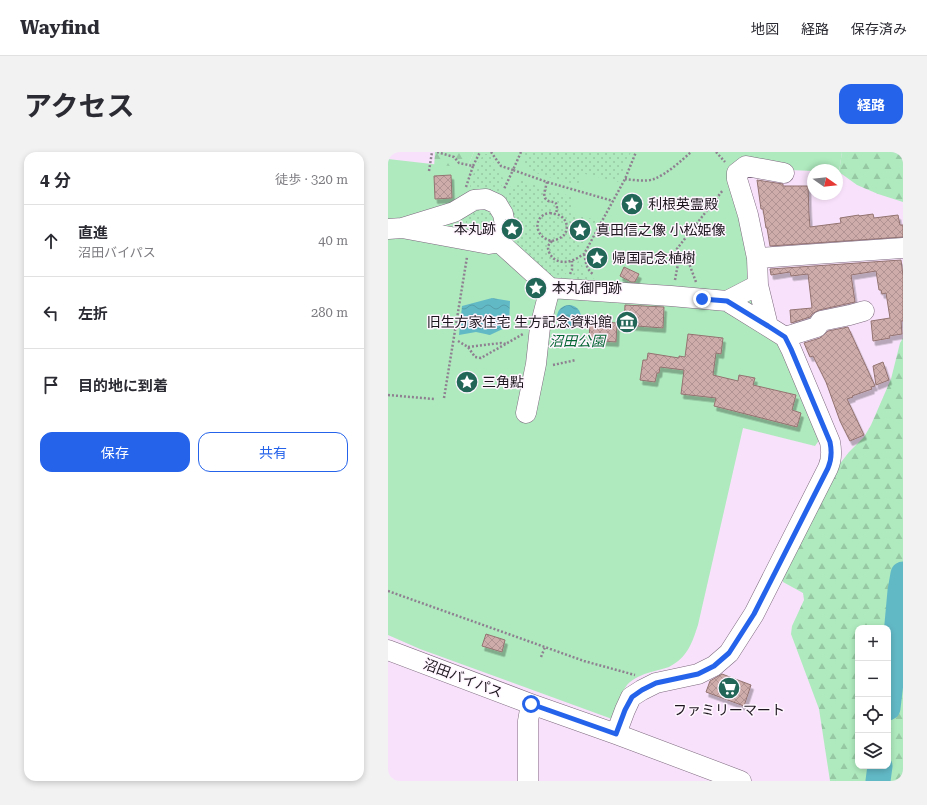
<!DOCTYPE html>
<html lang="ja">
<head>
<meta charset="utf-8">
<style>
	body { margin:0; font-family:"Roboto Serif","Noto Sans JP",serif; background:#f2f2f3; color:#2b2b33 }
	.controls { position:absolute; right:12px; bottom:12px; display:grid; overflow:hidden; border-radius:8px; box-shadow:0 2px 6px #0003 }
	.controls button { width:36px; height:36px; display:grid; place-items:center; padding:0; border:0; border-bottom:1px solid #e1e1e2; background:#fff; color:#2b2b33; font:20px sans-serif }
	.compass { position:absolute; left:419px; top:12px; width:36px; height:36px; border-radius:50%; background:#fff; box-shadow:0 2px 6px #0003; rotate:104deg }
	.stop { position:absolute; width:12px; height:12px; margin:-9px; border:3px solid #2563eb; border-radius:50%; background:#fff }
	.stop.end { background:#2563eb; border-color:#fff; box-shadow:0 1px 4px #0008 }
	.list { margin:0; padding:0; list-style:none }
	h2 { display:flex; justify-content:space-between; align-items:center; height:52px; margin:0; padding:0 16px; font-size:17px }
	h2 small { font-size:13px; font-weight:400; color:#7c7c81 }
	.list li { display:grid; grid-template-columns:26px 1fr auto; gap:12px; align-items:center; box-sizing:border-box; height:72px; padding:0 16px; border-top:1px solid #e1e1e2 }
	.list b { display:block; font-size:15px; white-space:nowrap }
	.list p { margin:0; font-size:13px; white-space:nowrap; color:#7c7c81 }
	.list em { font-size:13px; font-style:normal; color:#7c7c81 }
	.actions { display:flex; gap:8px; padding:12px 16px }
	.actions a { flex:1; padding:9px 0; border:1px solid #2563eb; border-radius:12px; text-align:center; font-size:14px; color:#2563eb }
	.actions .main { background:#2563eb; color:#fff }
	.icon { flex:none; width:22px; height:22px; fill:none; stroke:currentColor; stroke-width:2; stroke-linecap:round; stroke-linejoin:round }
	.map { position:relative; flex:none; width:515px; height:629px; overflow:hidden; border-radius:12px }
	header { display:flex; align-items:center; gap:24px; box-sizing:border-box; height:56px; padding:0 20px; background:#fff; border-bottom:1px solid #e1e1e2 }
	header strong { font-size:19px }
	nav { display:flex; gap:22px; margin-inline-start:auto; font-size:14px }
	.intro { display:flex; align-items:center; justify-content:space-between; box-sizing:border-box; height:96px; padding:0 24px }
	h1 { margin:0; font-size:28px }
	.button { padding:10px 18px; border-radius:12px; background:#2563eb; color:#fff; font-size:14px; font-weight:700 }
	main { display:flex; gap:24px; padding:0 24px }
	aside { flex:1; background:#fff; border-radius:12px; box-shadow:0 2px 6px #0003 }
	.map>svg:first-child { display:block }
	.forest { fill:url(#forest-firs); fill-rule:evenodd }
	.park { fill:#afeabe }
	.garden { fill:url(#garden-dots) }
	.water { fill:url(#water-waves) }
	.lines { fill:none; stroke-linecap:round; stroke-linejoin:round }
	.river { stroke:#62b9c6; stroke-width:25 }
	.building { fill:url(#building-cross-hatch); stroke:#937371; filter:url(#shadow) }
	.minor-casing { stroke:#7d697f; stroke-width:21 }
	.path { stroke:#8f8091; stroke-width:2.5; stroke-dasharray:2 2; stroke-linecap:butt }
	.minor { stroke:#fff; stroke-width:20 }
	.route { stroke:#2563eb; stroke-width:5 }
	.labels { text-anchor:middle; stroke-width:3; stroke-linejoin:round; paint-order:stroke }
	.poi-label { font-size:14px; fill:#1d161e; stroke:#fef5ff; text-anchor:start }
	.park-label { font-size:14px; font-style:italic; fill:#046633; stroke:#fef5ff }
	.street-label { font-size:14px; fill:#1d161e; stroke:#fef5ff }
</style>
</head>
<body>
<header>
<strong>Wayfind</strong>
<nav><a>地図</a><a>経路</a><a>保存済み</a></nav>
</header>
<div class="intro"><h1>アクセス</h1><a class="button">経路</a></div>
<main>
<aside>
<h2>4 分<small>徒歩 · 320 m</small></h2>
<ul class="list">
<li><svg class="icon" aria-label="ahead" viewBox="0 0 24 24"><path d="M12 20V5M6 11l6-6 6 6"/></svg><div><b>直進</b><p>沼田バイパス</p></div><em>40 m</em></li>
<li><svg class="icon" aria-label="left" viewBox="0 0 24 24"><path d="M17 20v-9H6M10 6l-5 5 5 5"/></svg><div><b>左折</b></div><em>280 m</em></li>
<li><svg class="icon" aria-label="arrive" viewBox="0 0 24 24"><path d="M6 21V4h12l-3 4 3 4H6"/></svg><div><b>目的地に到着</b></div></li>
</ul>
<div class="actions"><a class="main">保存</a><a>共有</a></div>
</aside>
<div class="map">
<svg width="515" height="629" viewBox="0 0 515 629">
	<defs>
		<pattern id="forest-firs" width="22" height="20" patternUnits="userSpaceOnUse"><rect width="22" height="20" fill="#afeabe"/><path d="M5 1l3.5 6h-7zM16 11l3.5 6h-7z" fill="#96c8a3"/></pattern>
		<pattern id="garden-dots" width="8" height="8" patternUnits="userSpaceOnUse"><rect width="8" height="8" fill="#afeabe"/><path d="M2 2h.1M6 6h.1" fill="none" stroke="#96c8a3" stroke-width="1.8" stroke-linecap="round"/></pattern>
		<pattern id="water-waves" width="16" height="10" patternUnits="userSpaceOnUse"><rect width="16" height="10" fill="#62b9c6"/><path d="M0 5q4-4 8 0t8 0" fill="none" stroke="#559eaa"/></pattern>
		<pattern id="building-cross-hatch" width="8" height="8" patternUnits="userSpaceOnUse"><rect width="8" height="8" fill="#ceacaa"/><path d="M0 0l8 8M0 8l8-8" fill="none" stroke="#b09392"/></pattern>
		<filter id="shadow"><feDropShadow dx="2.5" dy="4.5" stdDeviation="0" flood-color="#0004"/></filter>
	</defs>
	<rect width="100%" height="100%" fill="#f8e2fb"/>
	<!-- forest -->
	<path class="forest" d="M47 0H86L79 16H46Z
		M454 0H515V50L490 42 469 33 451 20Z
		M515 186V629H442L431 557 403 482 404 474 416 448 415 441 395 430 394 422 447 318 461 300 476 285 483 273 503 227 512 191ZM470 476H500V614H470Z"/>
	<!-- park -->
	<path class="park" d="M86 0H454L451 20H449V18H425V19L402 18 359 12 353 35 392 195 432 287 427 294 355 276 310 473C304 491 300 505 281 515 276 517 269 518 263 520 255 522 244 527 239 533 233 540 227 559 224 567L32 497 0 483V7L79 16Z"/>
	<!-- garden -->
	<path class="garden" d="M137 0H243L230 30 193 21 190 34 141 19C134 14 134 8 137 0Z
		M96 2H99L102 3 104 6 107 15 115 26V31L109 42 83 41C79 33 90 9 96 2Z
		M130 29H135L185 45 182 61 208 68C203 77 199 89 192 97 189 100 185 102 182 105 181 120 180 122 167 130L123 93C122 85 121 77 119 68 117 53 114 37 130 29Z
		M94 52 111 67 103 84 82 80C77 72 77 69 80 60Z
		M192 108C194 112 195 117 197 121 201 127 212 127 218 132L179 129 184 126C187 120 185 111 192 108Z"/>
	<!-- water -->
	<path class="water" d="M104 146 122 149 121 174 102 183 88 180 71 183 74 154Z
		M169 165a12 12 0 1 1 24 0a12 12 0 1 1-24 0Z"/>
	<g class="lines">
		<!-- river -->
		<path class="river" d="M500 556 506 505 512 439 515 422
			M490 629 492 614"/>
	</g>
	<!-- building -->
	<path class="building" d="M63 23 64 46 47 47 46 24Z
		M369 28 395 32V34H420L421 62 422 75 453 71 452 66 471 63V64L485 62 486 66 510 63 512 73H515V85L382 94 379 76H378L375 57H373Z
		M513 108 515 124V169H513L514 182 501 184 502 186 485 189 483 169 502 166 498 141 494 142 493 138H491L488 119 463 123 467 150 431 158 424 162 422 165 403 171 402 158 424 156 420 122 403 124 402 120 383 123 382 117Z
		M236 115 251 122 247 130H243L232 124Z
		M237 153 276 155 275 176 236 173Z
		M202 169 229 171 228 190 201 188Z
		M460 175 487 234 483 235 484 237 464 244 465 245 459 247 476 283 462 289 452 269 438 230 425 204 422 205 416 191 432 186 440 179Z
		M300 182 335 186 333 202 328 201 325 223 350 229 351 223 367 226 365 233 408 243 404 258 413 261 409 275 326 254 328 246 293 242 296 218 272 215 271 221H269L267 230 252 228 255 208H259L260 201 291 206V204L297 205Z
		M495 210 501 228 488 233 485 214Z
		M98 482 117 488 114 500 94 494Z
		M334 522 363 533 356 554 318 540 322 529Z"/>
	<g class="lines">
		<!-- minor casing -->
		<g class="minor-casing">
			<path id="minor" d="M0 77 14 76 66 60 86 48 98 47 109 52 115 62 117 73 115 80 110 89 107 91 101 92 14 76
				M110 89 162 136 283 144 339 149 397 185 403 197 442 290C444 300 444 307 440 316L366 462 341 501 326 514 310 522 268 531 254 538 243 545 237 558 228 582
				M369 106 515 96
				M370 133 369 106 360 63 349 27V21L358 14 396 21
				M339 149 370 133 380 174
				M397 185 429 175 433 169 462 163 476 159
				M138 261 148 212 152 175 162 136
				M0 498 143 552 228 582 353 629
				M140 629V569L143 552"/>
		</g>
		<!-- path -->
		<path class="path" d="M49 0 66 5 71 11 85 14 92 0
			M103 0 113 14 125 18 116 37
			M133 0 125 18 159 30 225 49
			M328 0 337 10
			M41 19 44 0
			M237 27C246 28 258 30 266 27 279 22 293 9 303 0
			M159 30C158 35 155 42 157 46 162 54 172 44 168 62
			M78 35 85 14
			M243 55 247 56
			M162 61C166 62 171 62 174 65 180 70 180 78 176 83 173 86 168 88 164 89 146 86 144 63 162 61Z
			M164 89C160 93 159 95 161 100 165 110 176 112 185 108 189 107 192 104 196 102L237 27 248 0
			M196 102C198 110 198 117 205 122
			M182 122 184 118V109
			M287 128 292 101
			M308 130 299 106 288 98 335 38
			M70 189 80 195 87 205 93 206 135 182
			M80 195 113 191 118 192
			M165 213 188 208
			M0 243 46 247
			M56 246 79 105
			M0 439 196 509 247 523
			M153 505 157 495"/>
		<!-- minor -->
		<use href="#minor" class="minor"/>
	</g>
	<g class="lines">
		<!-- route -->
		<path class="route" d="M143 552 228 582 237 558 244 545 254 538 268 531 310 522 326 514 341 501 366 462 440 316C444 307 444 300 442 290L403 197 397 185 380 174 339 149 314 147"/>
	</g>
	<!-- icons -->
	<defs>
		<g id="sight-disc" transform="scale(1.15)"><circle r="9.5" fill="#226658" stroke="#fef5ff"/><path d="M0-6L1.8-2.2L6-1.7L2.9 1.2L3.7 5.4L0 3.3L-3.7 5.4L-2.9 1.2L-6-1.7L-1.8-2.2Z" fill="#fff"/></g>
		<g id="museum-disc" transform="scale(1.15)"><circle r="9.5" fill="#226658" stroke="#fef5ff"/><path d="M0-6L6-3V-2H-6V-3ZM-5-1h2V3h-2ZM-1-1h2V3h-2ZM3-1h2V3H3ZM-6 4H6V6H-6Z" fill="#fff"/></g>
		<g id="supermarket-disc" transform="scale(1.15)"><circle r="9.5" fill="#226658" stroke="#fef5ff"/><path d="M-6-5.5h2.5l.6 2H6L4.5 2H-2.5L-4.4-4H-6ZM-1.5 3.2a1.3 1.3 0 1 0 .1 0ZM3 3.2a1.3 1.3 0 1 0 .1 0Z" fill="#fff"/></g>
	</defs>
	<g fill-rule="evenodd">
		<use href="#sight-disc" x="244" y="52"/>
		<use href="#sight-disc" x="124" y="77"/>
		<use href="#sight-disc" x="192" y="78"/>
		<use href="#sight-disc" x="209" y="106"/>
		<use href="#sight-disc" x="148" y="136"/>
		<use href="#museum-disc" x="239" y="170"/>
		<use href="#sight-disc" x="79" y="230"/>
		<use href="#supermarket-disc" x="341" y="536"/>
	</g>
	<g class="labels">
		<!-- poi labels -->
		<g class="poi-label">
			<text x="260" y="57">利根英霊殿</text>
			<text x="108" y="82" text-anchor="end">本丸跡</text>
			<text x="208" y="83">真田信之像 小松姫像</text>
			<text x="224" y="111">帰国記念植樹</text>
			<text x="164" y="141">本丸御門跡</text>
			<text x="224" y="175" text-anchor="end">旧生方家住宅 生方記念資料館</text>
			<text x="94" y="235">三角點</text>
			<text x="341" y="563" text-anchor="middle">ファミリーマート</text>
		</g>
		<!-- park labels -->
		<g class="park-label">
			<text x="189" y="194">沼田公園</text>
		</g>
		<!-- street labels -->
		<g class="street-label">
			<text transform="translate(75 526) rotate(21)" y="5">沼田バイパス</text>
		</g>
	</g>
</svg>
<div class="controls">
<button>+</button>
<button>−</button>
<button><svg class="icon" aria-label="locate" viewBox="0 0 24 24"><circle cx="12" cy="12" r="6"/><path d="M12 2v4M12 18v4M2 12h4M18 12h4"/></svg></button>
<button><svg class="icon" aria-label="layers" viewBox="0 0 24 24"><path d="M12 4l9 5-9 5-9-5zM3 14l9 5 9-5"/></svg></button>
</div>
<svg class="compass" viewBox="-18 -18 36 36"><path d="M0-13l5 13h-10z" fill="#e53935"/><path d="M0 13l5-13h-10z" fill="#7c7c81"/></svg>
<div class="stop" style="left:143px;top:552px"></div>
<div class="stop end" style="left:314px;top:147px"></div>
</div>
</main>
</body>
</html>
